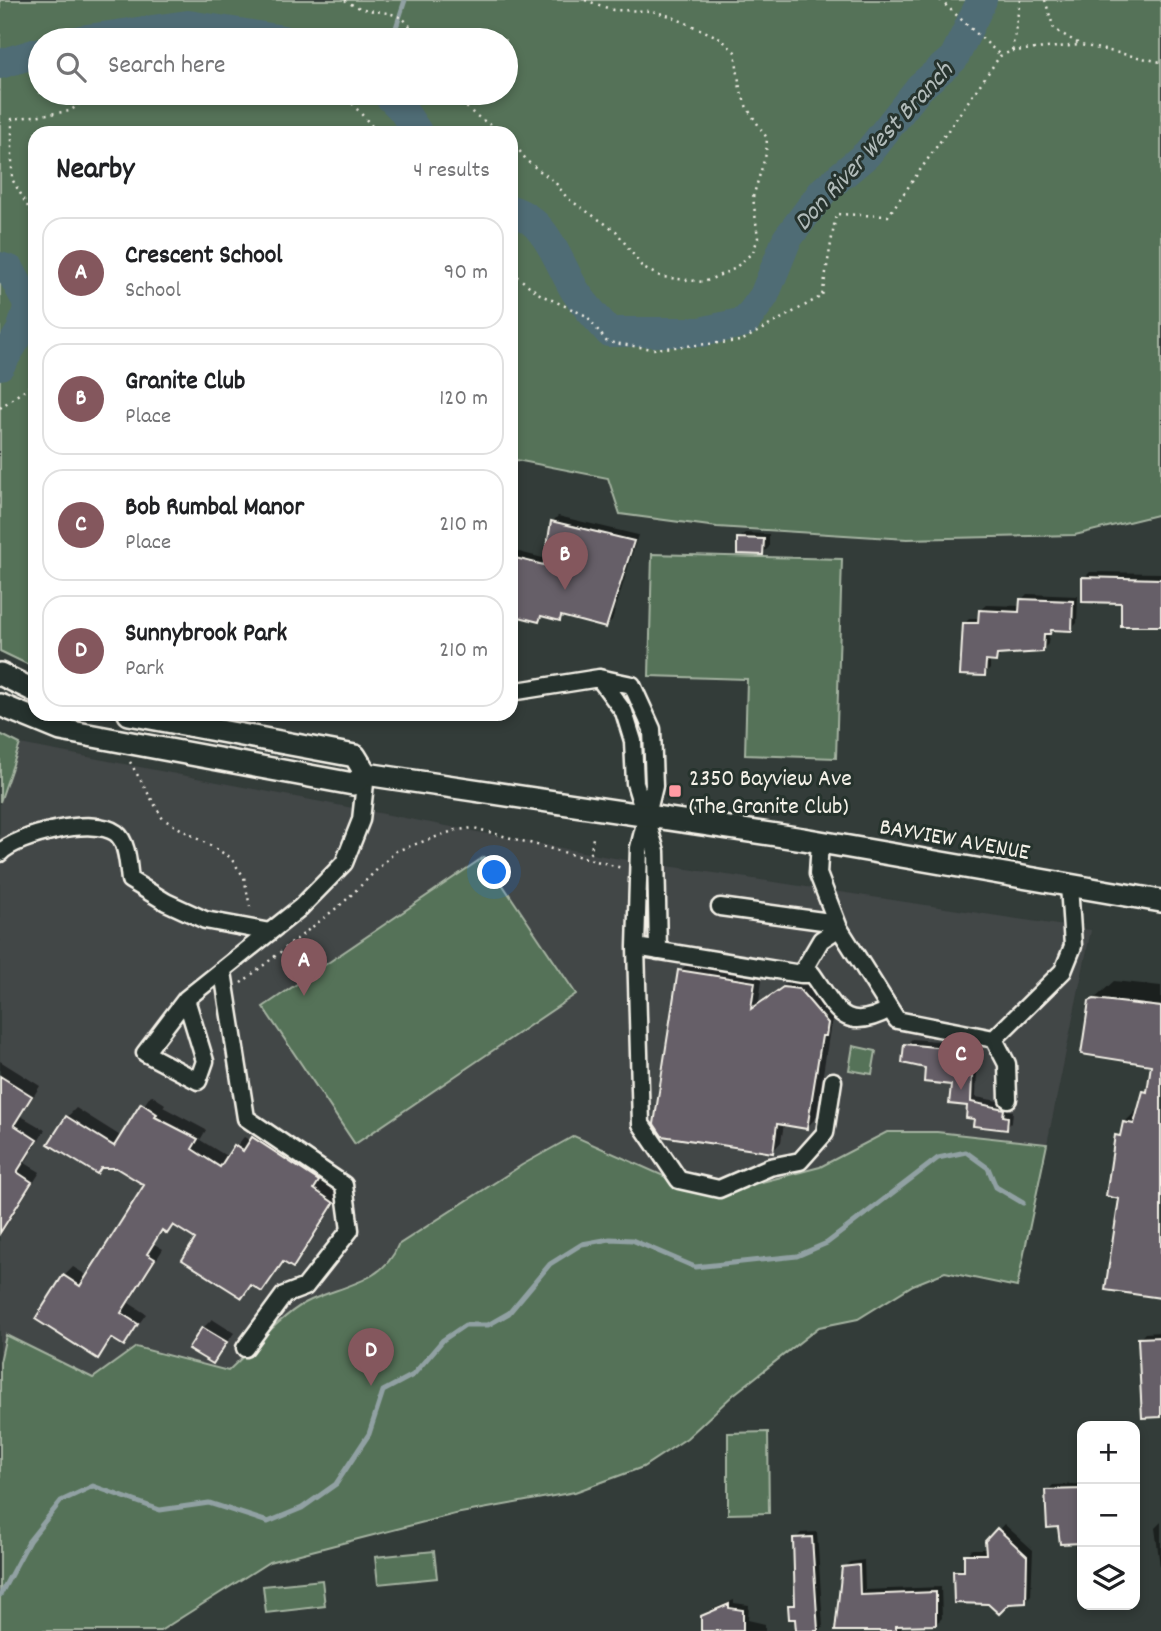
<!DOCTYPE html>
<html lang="en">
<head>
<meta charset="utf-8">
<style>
	body { margin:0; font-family:Dekko,sans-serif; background:#f6f6f6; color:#202124 }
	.controls { position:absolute; right:21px; bottom:21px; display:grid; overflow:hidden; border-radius:14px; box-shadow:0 4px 10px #0003 }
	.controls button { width:63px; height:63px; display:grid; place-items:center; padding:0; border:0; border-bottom:2px solid #e0e0e0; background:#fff; color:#202124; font:35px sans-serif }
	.you { position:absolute; left:495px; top:873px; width:24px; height:24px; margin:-18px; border:5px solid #fff; border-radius:50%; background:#1a73e8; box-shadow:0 0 0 10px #1a73e833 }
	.badge { display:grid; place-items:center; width:46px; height:46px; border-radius:50%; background:#84575d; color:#fff; font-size:23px; font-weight:700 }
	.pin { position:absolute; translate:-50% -58px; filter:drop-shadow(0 2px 4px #0008) }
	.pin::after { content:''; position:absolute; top:37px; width:24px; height:21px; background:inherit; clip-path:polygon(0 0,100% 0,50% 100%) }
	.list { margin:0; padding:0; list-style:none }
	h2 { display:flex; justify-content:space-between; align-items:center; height:91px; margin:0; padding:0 28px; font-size:30px }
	h2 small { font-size:23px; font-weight:400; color:#757577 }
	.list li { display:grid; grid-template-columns:46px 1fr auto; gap:21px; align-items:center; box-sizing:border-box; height:112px; margin:0 14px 14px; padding:0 14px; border:2px solid #e0e0e0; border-radius:21px }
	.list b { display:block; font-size:26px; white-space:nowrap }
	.list p { margin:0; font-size:23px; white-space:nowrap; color:#757577 }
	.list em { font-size:23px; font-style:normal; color:#757577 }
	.icon { flex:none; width:38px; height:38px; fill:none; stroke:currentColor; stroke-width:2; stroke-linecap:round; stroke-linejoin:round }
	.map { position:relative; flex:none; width:1161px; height:1631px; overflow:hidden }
	.search { position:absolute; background:#fff; box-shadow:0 4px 10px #0003; left:28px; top:28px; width:490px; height:77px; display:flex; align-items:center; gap:18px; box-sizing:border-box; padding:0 24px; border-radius:38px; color:#757577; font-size:26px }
	.panel { position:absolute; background:#fff; box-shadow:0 4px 10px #0003; left:28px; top:126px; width:490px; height:595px; border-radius:21px }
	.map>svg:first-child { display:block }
	.built { fill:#424647 }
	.green { fill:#557259; stroke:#a4b2a0; stroke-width:2; fill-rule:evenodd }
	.shadow { fill:#0007 }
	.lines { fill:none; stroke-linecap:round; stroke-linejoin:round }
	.stream { stroke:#91a1a3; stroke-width:5 }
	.river { stroke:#4f6c75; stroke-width:30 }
	.building { fill:#665f67; stroke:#f4f1e8; stroke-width:2 }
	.minor-casing { stroke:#f4f1e8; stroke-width:21 }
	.major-casing { stroke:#f4f1e8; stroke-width:26 }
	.path { stroke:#f4f1e8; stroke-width:2.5; stroke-dasharray:2 5; stroke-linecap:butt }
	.minor { stroke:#26332d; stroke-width:16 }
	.major { stroke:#26332d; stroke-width:21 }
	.poi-dot { fill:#ff9aa2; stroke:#26332d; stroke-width:2.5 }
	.labels { text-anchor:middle; stroke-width:6; stroke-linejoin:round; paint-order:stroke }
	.poi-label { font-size:24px; fill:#f4f1e8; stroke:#26332d; text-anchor:start }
	.street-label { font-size:24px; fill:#f4f1e8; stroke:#26332d }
	.water-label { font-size:26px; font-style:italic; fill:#b2bcba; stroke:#26332d }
</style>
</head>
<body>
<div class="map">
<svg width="1161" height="1631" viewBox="0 0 1161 1631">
	<rect width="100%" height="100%" fill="#333c39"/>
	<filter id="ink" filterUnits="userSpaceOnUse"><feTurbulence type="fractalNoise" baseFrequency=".0143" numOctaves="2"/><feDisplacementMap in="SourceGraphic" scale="14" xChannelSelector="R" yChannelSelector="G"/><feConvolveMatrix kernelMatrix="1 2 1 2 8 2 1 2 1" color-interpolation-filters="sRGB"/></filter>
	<g filter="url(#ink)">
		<!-- built -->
		<path class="built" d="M20 744 608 857 1091 930 1047 1144 937 1132H887L820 1167 758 1183 686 1186 574 1136 360 1283 304 1303 228 1371 136 1347 93 1378 7 1335 0 1362V802Z"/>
		<!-- green -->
		<path class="green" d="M0 0H1161V514L1075 535 907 539 717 527 620 514 608 478 511 459V133H35V668L0 651ZM40 40H506V93H40Z
			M652 554 842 559 836 758 745 755 747 679 649 676Z
			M0 734 20 744 0 802Z
			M484 857 576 994 355 1144 263 1007Z
			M853 1046 876 1051 872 1074 849 1070Z
			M887 1132H937L1047 1144 1017 1287 945 1272 913 1285 858 1319 819 1327 733 1395 687 1438 643 1467 575 1492 455 1514 269 1562 160 1631H0V1362L6 1335 93 1378 136 1347 228 1371C249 1352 282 1315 305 1303 337 1286 384 1284 398 1245L522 1165 574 1136 686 1186 758 1183 820 1167Z
			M768 1432 769 1513 728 1514V1433Z
			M434 1551 437 1578 378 1584 375 1557Z
			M322 1580 325 1606 266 1613 263 1586Z"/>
		<!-- shadow -->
		<path class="shadow" d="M558 516 638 535 612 620 606 626 564 615 559 619 544 615 539 620 511 613V550L547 559 553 521Z
			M745 533 769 534V547L763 553 739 539Z
			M1090 572 1161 573V626L1084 578Z
			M1027 594 1078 596 1077 623 1071 629H1053L1049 633 1048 644 1042 650 1002 654 996 660H990V669L984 675 965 623 970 618H980V610L986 605 1021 606V600Z
			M689 962 763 973 759 1002 793 979 808 980 836 1013 830 1029 816 1118 807 1127 784 1124 781 1142 772 1152 680 971Z
			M1114 981 1161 986V1296L1121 1197 1117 1136 1123 1130 1124 1123 1141 1106 1149 1087 1153 1063 1091 1002Z
			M912 1039 950 1042V1046L968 1048 966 1065 974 1066 973 1070 977 1071 976 1097 1009 1103V1108L972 1101V1104L1013 1111 1012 1122 1006 1128 976 1117 953 1083 927 1067 906 1045Z
			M0 1061 40 1086 21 1116 45 1130 25 1163 40 1172 0 1236Z
			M151 1095 165 1104 163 1107 206 1130 200 1140 228 1157 244 1137 251 1141 262 1129 327 1171 321 1180 342 1193 302 1256 293 1266 285 1261 261 1290 253 1284 242 1296 197 1239 175 1224 167 1232 164 1229 154 1244 163 1249 129 1303 146 1314 124 1344 113 1337 98 1357 64 1276 73 1267 88 1276 146 1184 67 1117 76 1108 122 1137Z
			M212 1319 234 1333 213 1362 203 1328Z
			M1161 1332V1415L1140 1338 1145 1333Z
			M1082 1484V1564H1076L1075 1541 1047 1491 1053 1485Z
			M1161 1522V1566H1160L1155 1528Z
			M1004 1524 1033 1550 1031 1596 1025 1602 955 1572 966 1566V1555L972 1549H987V1542Z
			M817 1532 823 1627 820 1631H803L790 1606 797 1600 795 1539 801 1533Z
			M864 1560 865 1590 941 1587 942 1618 936 1624H901V1631H837L844 1568 850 1562Z
			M734 1600V1603L749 1605 748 1620 765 1624V1631H702V1617L708 1611Z"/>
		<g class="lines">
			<!-- stream -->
			<path class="stream" d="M392 40 405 0
				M0 1595 29 1541 61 1501 93 1486 160 1510 209 1503 268 1522 302 1508 336 1484 369 1434 383 1391 413 1375 443 1340 465 1325H488L509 1313 550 1264 582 1244 610 1239 632 1240 695 1267 797 1256 827 1243 938 1158 966 1152 988 1168 996 1187 1023 1203"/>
			<!-- river -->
			<path class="river" d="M80 40 188 25 283 40
				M0 64 40 52
				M386 93 402 109 418 133
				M511 210C547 221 556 258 574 289 583 304 597 318 609 332H701L745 322 764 296 787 239 823 191 867 154 920 87 954 58 982 0
				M0 267 10 270 29 305 21 331 0 365"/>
		</g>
		<!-- building -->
		<path class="building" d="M551 521 634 541 606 628 561 616 560 621 541 616 539 622 511 615V557L544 565Z
			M737 538 764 539 763 555 737 554Z
			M1082 577 1161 579V626H1121V603L1082 602Z
			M1020 599 1073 601 1072 631 1051 630 1050 634H1044L1043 652 997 655 996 662 986 661 985 676 960 675 963 623H978L979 610 1019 612Z
			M678 970 755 982 751 1009 783 987 799 989 828 1023 826 1036H822L807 1129 777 1124 773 1153 662 1136 654 1124Z
			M1094 999 1161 1007V1298L1105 1290 1119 1199 1106 1196 1115 1135 1120 1136 1123 1122 1134 1124 1143 1091 1147 1092 1151 1065 1081 1054 1089 1001Z
			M904 1044 945 1048V1051L963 1053 961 1070 969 1071 968 1076H972L971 1102 1004 1109 1003 1116 1008 1117 1007 1130 973 1126 974 1119 966 1118 967 1106 949 1104 951 1085 924 1082 925 1068 902 1063Z
			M0 1076 32 1096 14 1125 37 1140 17 1172 32 1182 0 1233Z
			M141 1103 157 1114 155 1117 198 1139 192 1149 220 1167 234 1145 243 1151 252 1137 319 1181 314 1189 334 1203 293 1268 283 1262 262 1292 251 1285 242 1298 182 1260 195 1239 173 1225 167 1234 162 1230 147 1254 155 1259 121 1313 138 1324 124 1346 111 1338 98 1359 35 1319 63 1275 80 1286 144 1185 116 1168H101L97 1174 48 1144 66 1116 114 1146Z
			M202 1327 227 1342 213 1364 188 1349Z
			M1161 1337V1417L1142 1418 1138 1338Z
			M1082 1489V1543L1060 1544 1058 1527 1047 1528 1045 1490Z
			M997 1528 1027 1556 1026 1603 1009 1604 999 1614 988 1604 954 1603 953 1571H964V1554H986L985 1541Z
			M812 1537 818 1631H796L795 1619H789L788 1605H795L793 1538Z
			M859 1565 860 1595 936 1592V1625L896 1626V1631H835L842 1567Z
			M729 1604V1608L743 1610V1631H701V1616Z"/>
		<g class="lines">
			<!-- minor casing -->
			<g class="minor-casing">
				<path id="minor" d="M599 678 624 712 633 741 635 783 656 851 658 951
					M511 692 599 678 632 685 652 729 654 786 639 848 636 947
					M820 842 818 874 839 928 897 1020 994 1039 1063 971 1073 946 1069 885
					M0 853C17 835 94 816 116 833 128 842 128 866 130 880L166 902 205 920 270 932
					M720 907 837 923
					M223 972 246 1118 344 1185 350 1230 305 1287 284 1295 245 1348
					M801 974H812C837 1010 844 1034 890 1009
					M186 999 205 1061 198 1081 145 1053 186 999 301 907 344 863 361 820 366 774
					M994 1039 1007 1064 1008 1099
					M833 1081 825 1133 800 1161 770 1167 719 1189 679 1180 641 1124 636 947 801 974 821 940 839 928"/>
			</g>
			<!-- major casing -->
			<g class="major-casing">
				<path id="major" d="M0 674 35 691
					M0 705 61 730 353 784 366 774 803 839 1161 901
					M129 714 355 756 366 774"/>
			</g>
			<!-- path -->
			<path class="path" d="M345 0C372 21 405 0 416 40
				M940 0 999 54
				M1045 0 1054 29 1081 45 1161 62
				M1012 51 1081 45
				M343 93 378 133
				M451 93 474 114 502 133
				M511 140 528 162 555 182 567 198 616 231 643 268 662 277 704 282 734 269 753 252 758 238 753 197 766 154 767 138 747 108 740 89 735 52 720 38 670 16 652 11 613 10 585 0
				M35 219 12 179V119L70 111 94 93
				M511 272 541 295 587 316 607 342 653 349 741 341 822 296 836 214 888 216 1000 56 1012 51 1020 0
				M0 408 35 382
				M130 762 163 819 230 857 244 877 251 912
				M584 858 591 852 593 837
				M241 983 344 902 396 851 456 830 474 828 622 868"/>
			<!-- minor -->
			<use href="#minor" class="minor"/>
			<!-- major -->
			<use href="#major" class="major"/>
		</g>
	</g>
	<!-- markers -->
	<rect class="poi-dot" x="668" y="784" width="14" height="14" rx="3.5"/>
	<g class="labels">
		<!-- poi labels -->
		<g class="poi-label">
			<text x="689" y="785">2350 Bayview Ave<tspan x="689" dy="28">(The Granite Club)</tspan></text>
		</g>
		<!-- street labels -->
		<g class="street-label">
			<text transform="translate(955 838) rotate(10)" y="8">BAYVIEW AVENUE</text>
		</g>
		<!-- water labels -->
		<g class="water-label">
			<text transform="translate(872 145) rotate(-47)" y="9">Don River West Branch</text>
		</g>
	</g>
</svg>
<div class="controls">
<button>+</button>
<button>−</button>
<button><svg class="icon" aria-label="layers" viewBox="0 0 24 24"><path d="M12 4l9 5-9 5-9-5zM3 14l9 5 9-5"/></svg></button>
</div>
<div class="you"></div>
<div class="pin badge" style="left:304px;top:996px">A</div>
<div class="pin badge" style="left:565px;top:590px">B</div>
<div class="pin badge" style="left:961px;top:1090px">C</div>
<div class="pin badge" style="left:371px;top:1386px">D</div>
<div class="search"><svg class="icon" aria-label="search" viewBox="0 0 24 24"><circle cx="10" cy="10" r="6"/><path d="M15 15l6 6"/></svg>Search here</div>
<section class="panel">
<h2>Nearby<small>4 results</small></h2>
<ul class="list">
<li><span class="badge">A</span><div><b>Crescent School</b><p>School</p></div><em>90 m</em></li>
<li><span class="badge">B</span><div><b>Granite Club</b><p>Place</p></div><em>120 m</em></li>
<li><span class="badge">C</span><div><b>Bob Rumbal Manor</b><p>Place</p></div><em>210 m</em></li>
<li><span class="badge">D</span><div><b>Sunnybrook Park</b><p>Park</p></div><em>210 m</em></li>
</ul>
</section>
</div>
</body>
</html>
